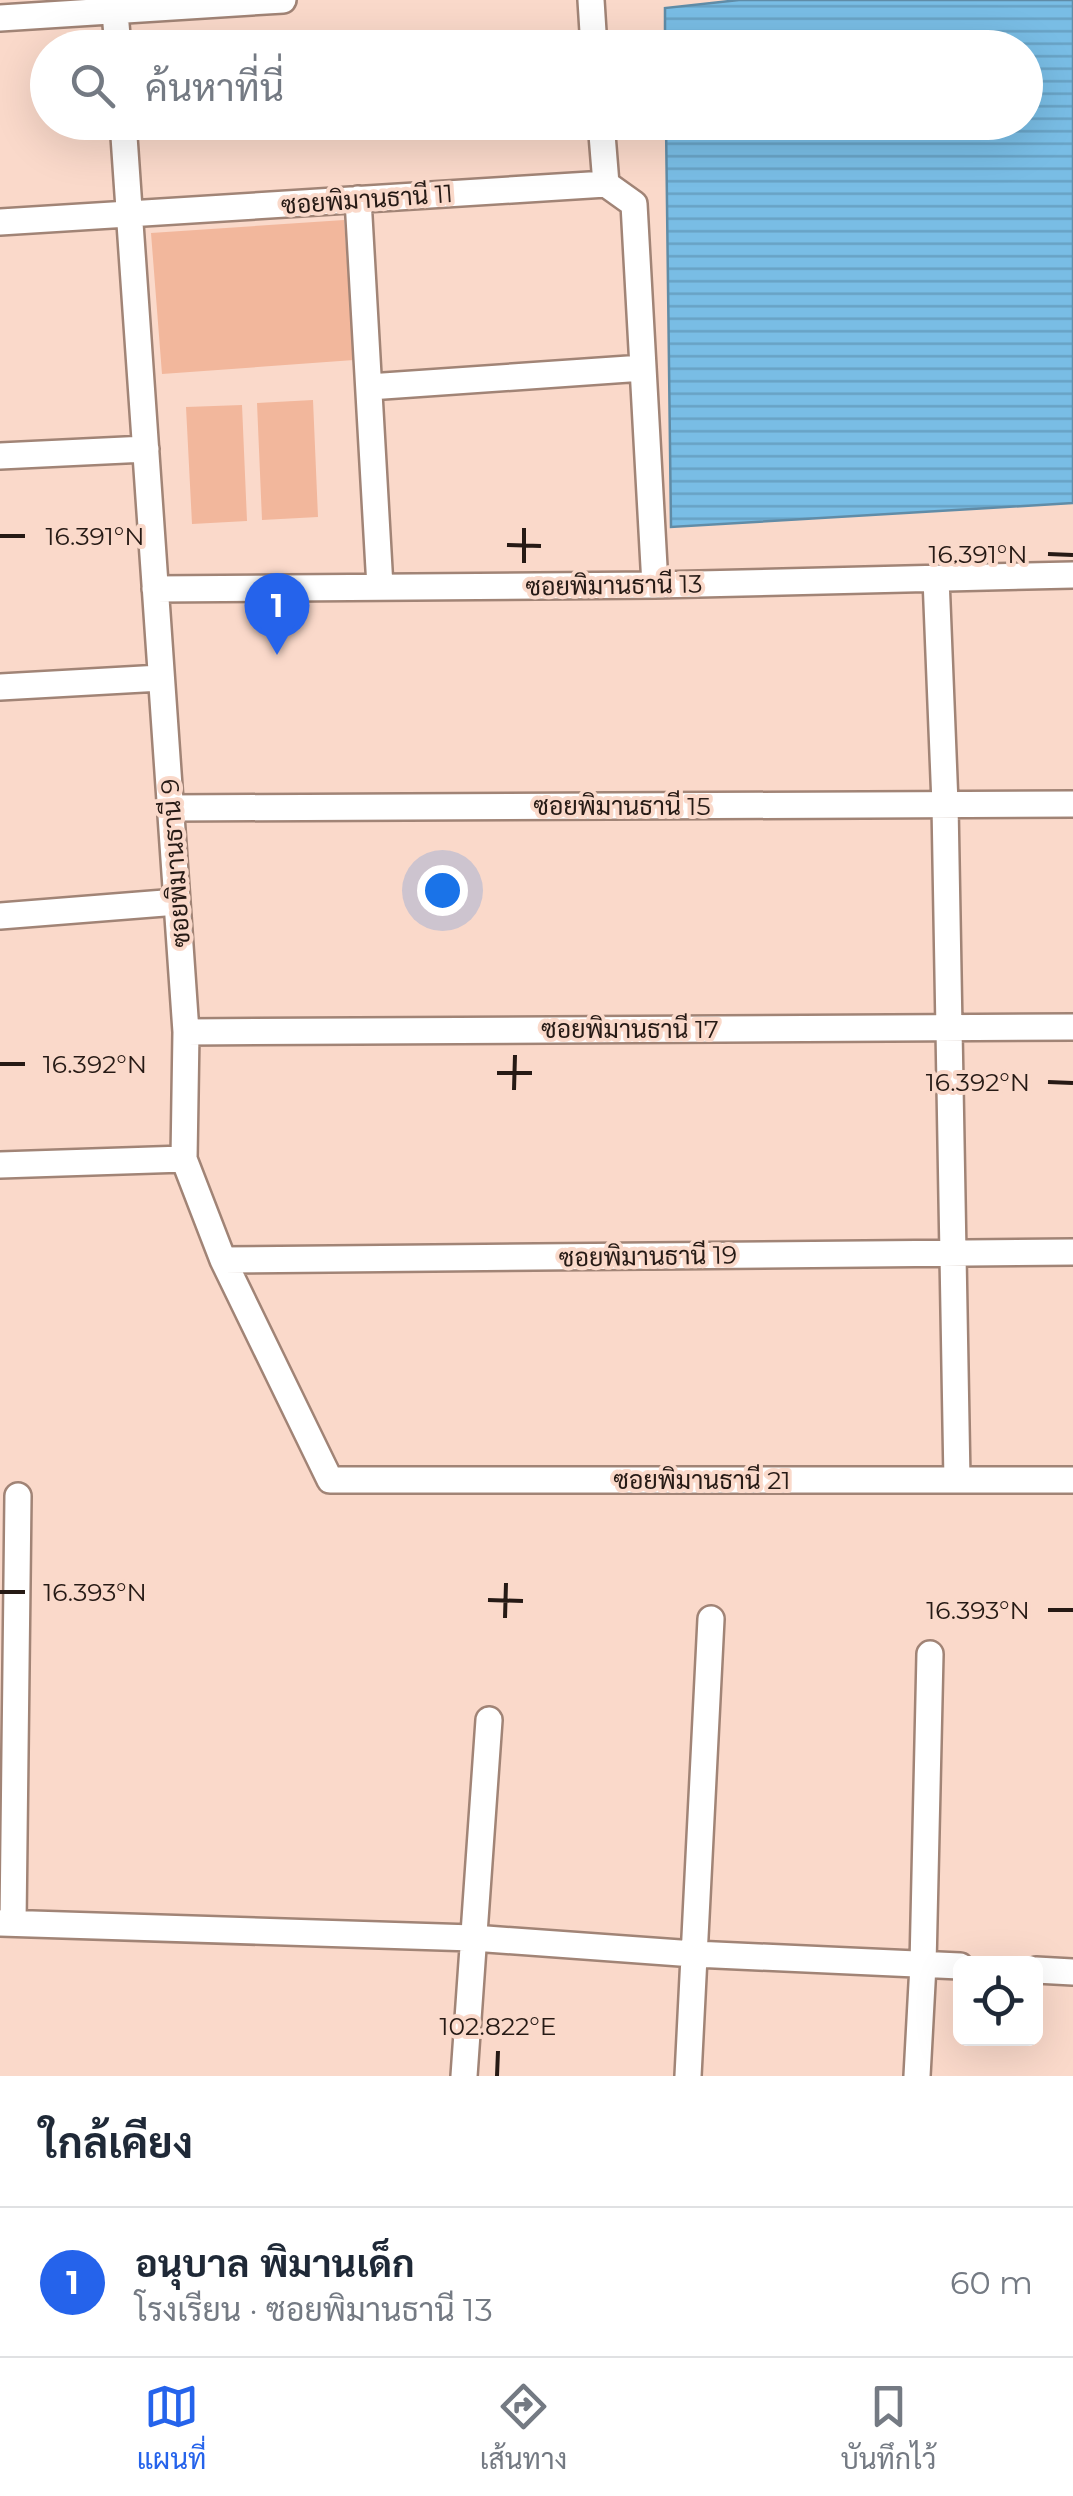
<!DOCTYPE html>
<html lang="th">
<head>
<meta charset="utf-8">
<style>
	body { margin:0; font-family:Montserrat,Sarabun,sans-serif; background:#f2f2f3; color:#1f2937 }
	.controls { position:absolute; right:30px; bottom:30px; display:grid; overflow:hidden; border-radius:15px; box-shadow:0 10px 40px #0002 }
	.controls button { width:90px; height:90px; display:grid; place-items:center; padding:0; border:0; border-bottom:2px solid #e0e1e3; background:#fff; color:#1f2937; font:50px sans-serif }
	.you { position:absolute; left:442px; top:890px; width:35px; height:35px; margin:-25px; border:8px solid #fff; border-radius:50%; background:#1a73e8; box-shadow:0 0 0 15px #1a73e833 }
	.badge { display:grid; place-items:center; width:65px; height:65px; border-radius:50%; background:#2563eb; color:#fff; font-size:32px; font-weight:700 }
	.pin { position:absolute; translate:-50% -82px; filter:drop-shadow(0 2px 5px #0008) }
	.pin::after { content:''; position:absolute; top:52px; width:35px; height:30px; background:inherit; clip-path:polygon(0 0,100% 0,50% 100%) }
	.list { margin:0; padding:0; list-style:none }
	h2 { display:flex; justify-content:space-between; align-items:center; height:130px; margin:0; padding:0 40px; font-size:42px }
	h2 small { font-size:32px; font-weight:400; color:#747a83 }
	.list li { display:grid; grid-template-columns:65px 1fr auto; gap:30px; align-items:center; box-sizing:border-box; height:150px; padding:0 40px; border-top:2px solid #e0e1e3 }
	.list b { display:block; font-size:38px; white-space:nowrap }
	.list p { margin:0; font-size:32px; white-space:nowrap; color:#747a83 }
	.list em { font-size:32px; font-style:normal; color:#747a83 }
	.icon { flex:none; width:55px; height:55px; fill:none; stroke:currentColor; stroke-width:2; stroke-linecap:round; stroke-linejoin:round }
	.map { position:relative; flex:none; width:1073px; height:2076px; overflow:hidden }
	.search { position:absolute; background:#fff; box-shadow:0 10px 40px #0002; left:30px; right:30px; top:30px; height:110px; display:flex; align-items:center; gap:25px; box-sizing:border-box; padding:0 35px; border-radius:55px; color:#747a83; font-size:38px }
	.sheet { height:280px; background:#fff }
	nav { display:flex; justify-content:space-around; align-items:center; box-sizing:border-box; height:140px; border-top:2px solid #e0e1e3; background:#fff; font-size:28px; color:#747a83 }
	nav a { display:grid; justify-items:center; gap:5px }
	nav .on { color:#2563eb }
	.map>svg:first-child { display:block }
	.grass { fill:#f2b79c }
	.water { fill:url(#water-rules); stroke:#608ca7; stroke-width:2.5 }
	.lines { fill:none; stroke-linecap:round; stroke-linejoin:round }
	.minor-casing { stroke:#a18476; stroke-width:30 }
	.minor { stroke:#fff; stroke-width:25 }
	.ticks { fill:none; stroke:#261a15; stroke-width:4 }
	.labels { text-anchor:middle; stroke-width:8; stroke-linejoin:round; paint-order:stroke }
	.street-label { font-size:25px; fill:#261a15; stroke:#fad9ca }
	.ticks-label { font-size:25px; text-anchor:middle; fill:#261a15; stroke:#fad9ca; stroke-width:8; stroke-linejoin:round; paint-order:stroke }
</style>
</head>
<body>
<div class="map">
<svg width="1073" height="2076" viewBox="0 0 1073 2076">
	<defs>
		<pattern id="water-rules" width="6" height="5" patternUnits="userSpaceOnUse" patternTransform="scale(2.5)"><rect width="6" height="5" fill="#79bde5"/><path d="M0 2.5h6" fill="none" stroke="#68a2c4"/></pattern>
	</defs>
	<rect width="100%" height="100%" fill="#fad9ca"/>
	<!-- grass -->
	<path class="grass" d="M344 220 354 360 162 374 151 233Z
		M313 400 318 517 262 520 257 403Z
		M242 405 247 521 192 524 186 407Z"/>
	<!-- water -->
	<path class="water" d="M739 0H1073V503L671 527 666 123 1026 122V48L665 47V8Z"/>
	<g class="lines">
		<!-- minor casing -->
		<g class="minor-casing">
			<path id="minor" d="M114 0 118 48
				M591 0 594 48
				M0 18 283 0
				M123 122 186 1032 184 1159 223 1260 330 1480H1073
				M601 122 606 184 634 204 655 585
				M358 199 380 587
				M0 222 606 184
				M369 387 643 368
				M0 456 146 449
				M936 578 945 804 957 1480
				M155 589 655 585 1073 575
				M0 687 161 678
				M171 808 1073 804
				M0 916 177 902
				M186 1032 1073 1027
				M0 1165 184 1159
				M223 1260 1073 1252
				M0 1923 473 1938 694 1954 960 1966
				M13 1923 18 1496
				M1036 1970 1073 1972
				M464 2076 489 1720
				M688 2076 711 1619
				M917 2076 923 1965 930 1654"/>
		</g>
		<!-- minor -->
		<use href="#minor" class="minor"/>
	</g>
	<!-- ticks -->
	<path class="ticks" d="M0 536H25M507 545 541 546M1048 554 1073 555M524 563V528M0 1064H25M497 1073H532M1048 1082 1073 1083M514 1090 515 1055M0 1592H25M488 1600 523 1601M1048 1610H1073M505 1618 506 1583M497 2076 498 2051"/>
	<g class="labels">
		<!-- street labels -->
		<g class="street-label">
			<text transform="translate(367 199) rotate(-4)" y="9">ซอยพิมานธานี 11</text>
			<text transform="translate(614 585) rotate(-1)" y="9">ซอยพิมานธานี 13</text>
			<text x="622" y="815">ซอยพิมานธานี 15</text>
			<text transform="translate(175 863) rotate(-94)" y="9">ซอยพิมานธานี 9</text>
			<text x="630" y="1038">ซอยพิมานธานี 17</text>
			<text transform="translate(648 1256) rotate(-1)" y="9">ซอยพิมานธานี 19</text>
			<text x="702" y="1489">ซอยพิมานธานี 21</text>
		</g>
	</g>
	<g class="ticks-label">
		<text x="95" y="545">16.391°N</text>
		<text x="978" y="563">16.391°N</text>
		<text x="95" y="1073">16.392°N</text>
		<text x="978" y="1091">16.392°N</text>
		<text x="95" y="1601">16.393°N</text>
		<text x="978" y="1619">16.393°N</text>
		<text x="498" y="2035">102.822°E</text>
	</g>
</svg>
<div class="controls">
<button><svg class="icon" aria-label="locate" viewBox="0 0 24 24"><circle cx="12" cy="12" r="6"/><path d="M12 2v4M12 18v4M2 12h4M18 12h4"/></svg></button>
</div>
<div class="you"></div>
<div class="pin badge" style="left:277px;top:655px">1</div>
<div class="search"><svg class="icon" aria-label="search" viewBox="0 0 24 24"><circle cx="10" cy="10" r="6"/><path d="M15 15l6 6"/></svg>ค้นหาที่นี่</div>
</div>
<section class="sheet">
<h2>ใกล้เคียง<small></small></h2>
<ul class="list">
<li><span class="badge">1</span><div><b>อนุบาล พิมานเด็ก</b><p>โรงเรียน · ซอยพิมานธานี 13</p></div><em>60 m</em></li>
</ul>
</section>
<nav>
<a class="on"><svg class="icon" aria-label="map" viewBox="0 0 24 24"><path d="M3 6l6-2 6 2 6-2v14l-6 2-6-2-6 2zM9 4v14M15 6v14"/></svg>แผนที่</a>
<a><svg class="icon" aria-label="directions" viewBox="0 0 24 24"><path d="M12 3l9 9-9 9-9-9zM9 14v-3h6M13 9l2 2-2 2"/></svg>เส้นทาง</a>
<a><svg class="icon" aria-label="saved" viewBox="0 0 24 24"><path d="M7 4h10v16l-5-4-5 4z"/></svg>บันทึกไว้</a>
</nav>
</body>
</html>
